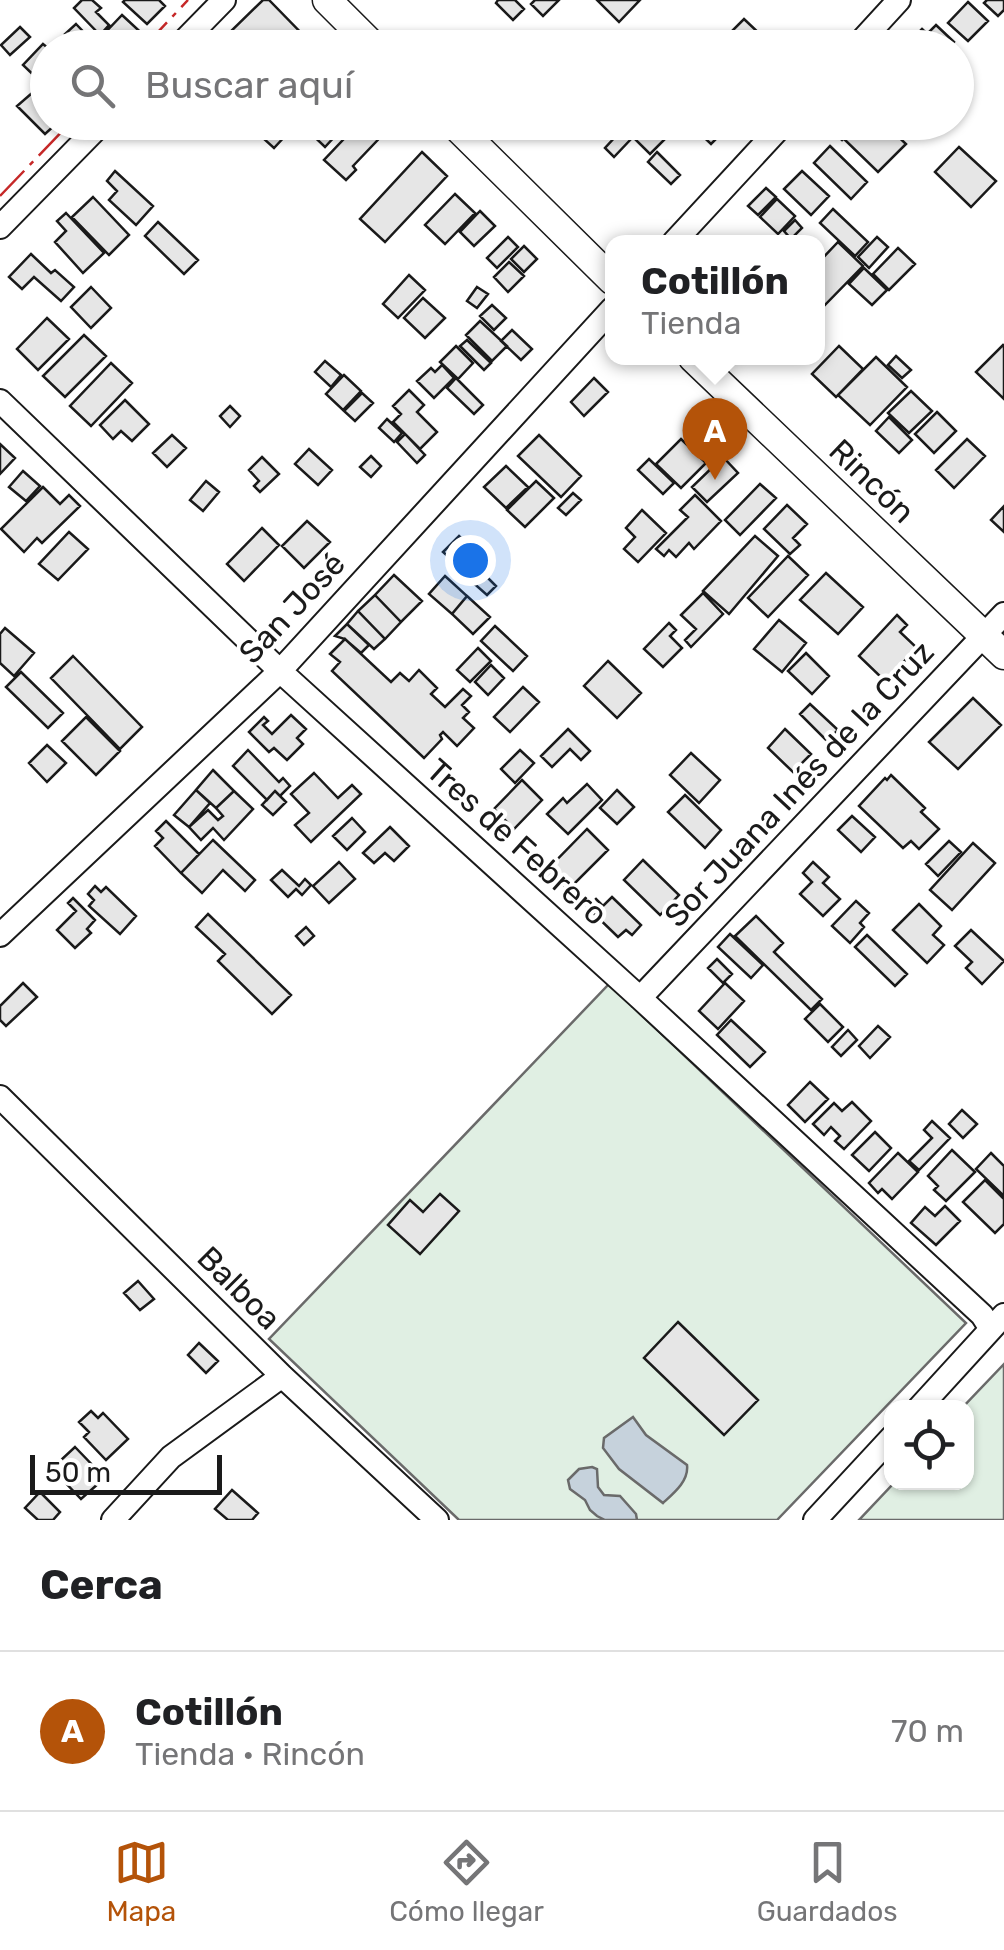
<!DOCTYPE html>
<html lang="es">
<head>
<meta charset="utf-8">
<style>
	body { margin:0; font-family:Rubik,sans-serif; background:#f2f2f2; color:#202124 }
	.controls { position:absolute; right:30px; bottom:30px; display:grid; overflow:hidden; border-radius:20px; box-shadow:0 2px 8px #0004 }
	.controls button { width:90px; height:90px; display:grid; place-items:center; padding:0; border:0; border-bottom:2px solid #e0e0e0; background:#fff; color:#202124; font:50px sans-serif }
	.scale { position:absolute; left:30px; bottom:25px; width:192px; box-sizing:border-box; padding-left:10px; border:5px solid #1a1a1a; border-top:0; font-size:28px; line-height:35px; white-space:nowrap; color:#1a1a1a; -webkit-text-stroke:8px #fff; paint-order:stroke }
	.you { position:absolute; left:470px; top:560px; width:35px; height:35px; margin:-25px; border:8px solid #fff; border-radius:50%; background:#1a73e8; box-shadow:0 0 0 15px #1a73e833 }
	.badge { display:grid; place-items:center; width:65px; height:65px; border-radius:50%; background:#b45309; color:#fff; font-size:32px; font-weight:700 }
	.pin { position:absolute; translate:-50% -82px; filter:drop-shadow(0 2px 5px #0008) }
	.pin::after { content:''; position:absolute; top:52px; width:35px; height:30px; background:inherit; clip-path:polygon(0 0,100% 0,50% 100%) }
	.popup { position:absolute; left:605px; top:235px; width:220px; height:130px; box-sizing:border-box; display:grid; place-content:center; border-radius:20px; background:#fff; filter:drop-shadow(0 2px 8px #0005); font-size:32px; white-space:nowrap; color:#757577 }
	.popup b { font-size:38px; color:#202124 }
	.popup::after { content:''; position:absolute; left:50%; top:100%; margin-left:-20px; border:20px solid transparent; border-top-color:#fff }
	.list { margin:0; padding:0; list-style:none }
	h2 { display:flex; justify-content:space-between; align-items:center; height:130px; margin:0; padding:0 40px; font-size:42px }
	h2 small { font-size:32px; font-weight:400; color:#757577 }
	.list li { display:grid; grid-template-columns:65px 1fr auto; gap:30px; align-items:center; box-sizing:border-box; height:160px; padding:0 40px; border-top:2px solid #e0e0e0 }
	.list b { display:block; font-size:38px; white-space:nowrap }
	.list p { margin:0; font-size:32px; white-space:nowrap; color:#757577 }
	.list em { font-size:32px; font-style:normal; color:#757577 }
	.icon { flex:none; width:55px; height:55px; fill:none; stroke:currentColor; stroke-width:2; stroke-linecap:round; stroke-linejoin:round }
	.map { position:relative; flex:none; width:1004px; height:1520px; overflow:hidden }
	.search { position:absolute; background:#fff; box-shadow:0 2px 8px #0004; left:30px; right:30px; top:30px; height:110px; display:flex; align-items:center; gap:25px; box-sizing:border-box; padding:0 35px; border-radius:55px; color:#757577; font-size:38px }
	.sheet { height:290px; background:#fff }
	nav { display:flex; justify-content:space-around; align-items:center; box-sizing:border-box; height:140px; border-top:2px solid #e0e0e0; background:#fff; font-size:28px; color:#757577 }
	nav a { display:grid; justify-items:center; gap:5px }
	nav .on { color:#b45309 }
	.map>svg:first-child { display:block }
	.green { fill:#e0efe3; stroke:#6a6a6a; stroke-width:2.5 }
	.water { fill:#c6d2dc; stroke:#6a6a6a; stroke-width:2.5 }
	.building { fill:#e6e6e6; stroke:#1a1a1a; stroke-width:2.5 }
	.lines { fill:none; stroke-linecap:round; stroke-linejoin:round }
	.minor-casing { stroke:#1a1a1a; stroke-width:26 }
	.tertiary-casing { stroke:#1a1a1a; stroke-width:31 }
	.minor { stroke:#fff; stroke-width:22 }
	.tertiary { stroke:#fff; stroke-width:28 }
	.power { stroke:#c62828; stroke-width:2.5; stroke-dasharray:35 8 5 8; stroke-linecap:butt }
	.labels { text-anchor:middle; stroke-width:8; stroke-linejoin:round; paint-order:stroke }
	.street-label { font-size:32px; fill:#1a1a1a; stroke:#fff }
</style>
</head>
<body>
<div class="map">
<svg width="1004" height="1520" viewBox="0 0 1004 1520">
	<rect width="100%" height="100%" fill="#fff"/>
	<!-- green -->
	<path class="green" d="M609 984 966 1323 777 1520H459L269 1339Z
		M1004 1364V1520H859L894 1483 966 1482V1408L963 1407Z"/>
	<!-- water -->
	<path class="water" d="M633 1417 646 1435 687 1465C689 1481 674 1493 663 1503L619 1469 603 1448 604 1438Z
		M592 1467 597 1469 598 1487 604 1495 620 1496 636 1514 637 1520H605L597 1516 590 1510 585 1500 570 1489 568 1480 579 1469Z"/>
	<!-- building -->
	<path class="building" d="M82 0H92L101 8 96 12 109 25 100 35 74 8Z
		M125 0H159L165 6 147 24 123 2Z
		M263 0H269L309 41 302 48H237L226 36Z
		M498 0H515L524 9 513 20 496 3Z
		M535 0H559L543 16 531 4Z
		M597 0H640L619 22Z
		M987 0H1004V10L998 16 984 3Z
		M968 2 988 21 968 41 948 23Z
		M122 15 148 39 140 48H114L102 36Z
		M744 19 762 36 751 48H747L731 32Z
		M76 24 99 48H66L72 42 65 34Z
		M936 25 954 42 950 48H945L929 32Z
		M20 27 30 37 10 55 1 45Z
		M922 29 936 42 931 48H925L914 37Z
		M43 44 48 48V89L23 65Z
		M39 87 48 96V111L45 113 48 122 56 124 45 134 17 106Z
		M258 122H298L274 148 253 129Z
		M299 122H348L325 147Z
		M360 122H387L391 126 353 166 356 170 346 180 324 160Z
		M629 122H654L668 136 650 154 633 137 614 157 605 148Z
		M688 122H703L718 137 711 144Z
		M832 122H854L856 125 842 140 827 127Z
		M859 122H883L906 144 878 172 845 140 861 124Z
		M830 146 867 182 851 199 814 163Z
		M959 147 996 181 971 207 935 172Z
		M422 152 447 176 385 242 360 219Z
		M657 152 680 175 671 184 648 162Z
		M115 171 153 206 136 225 109 200 117 191 107 181Z
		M802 171 829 196 811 215 784 189Z
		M766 188 776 197 758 215 748 206Z
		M455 194 475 213 445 244 425 225Z
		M93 197 129 235 109 255 72 217Z
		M777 199 795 216 778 234 760 217Z
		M833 209 868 242 855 256 820 223Z
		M480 211 495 226 474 246 460 232Z
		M66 213 104 253 83 273 55 242 66 231 57 221Z
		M795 220 802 228 791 239 784 231Z
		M158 222 198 260 184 274 145 236Z
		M508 237 518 247 497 268 487 258Z
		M877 237 888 247 869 268 858 257Z
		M838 242 863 266 819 311 818 263Z
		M524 246 537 259 524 272 511 259Z
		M898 248 915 264 889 290 873 274Z
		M31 254 51 273 55 270 74 287 61 301 34 277 22 289 9 277Z
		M509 262 524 276 508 292 494 277Z
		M864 268 887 290 872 305 849 284Z
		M409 275 425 290 398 318 383 304Z
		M91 287 111 308 91 328 71 307Z
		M477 287 488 294 477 308 467 301Z
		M423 298 445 318 425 338 404 318Z
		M492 305 506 318 494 330 480 316Z
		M47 318 69 339 38 370 17 349Z
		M480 321 507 346 492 361 466 335Z
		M512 330 532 349 521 360 501 341Z
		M84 335 106 356 65 397 43 376Z
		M467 340 491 363 484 370 460 346Z
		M1003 345 1004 346V399L976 372Z
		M456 346 473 363 458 379 440 362Z
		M839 346 863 369 836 397 812 374Z
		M896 356 911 370 902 378 888 365Z
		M876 357 907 387 870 425 838 395Z
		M325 361 341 375 331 387 315 372Z
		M111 363 132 383 91 426 70 406Z
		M442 365 454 378 434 398 417 381 431 368 435 372Z
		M344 375 361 391 343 410 326 394Z
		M456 378 483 405 474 414 447 388Z
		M594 378 608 392 584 416 571 402Z
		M409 390 424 405 417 412 437 432 420 449 393 422 401 414 393 406Z
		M911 391 932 411 909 433 888 413Z
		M362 393 373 403 355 421 344 411Z
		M125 400 149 424 132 441 121 431 113 439 100 425Z
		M230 406 240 416 230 427 220 416Z
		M937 412 956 431 934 453 915 434Z
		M889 417 912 440 899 453 876 431Z
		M387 419 402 433 394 442 379 428Z
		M405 434 425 455 417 463 397 442Z
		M172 435 186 448 167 467 153 453Z
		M539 435 581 476 561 497 518 456Z
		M681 439 706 463 681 488 656 464Z
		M967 439 985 456 954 488 936 470Z
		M0 444 15 458 0 474Z
		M309 449 332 470 318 485 295 464Z
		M371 456 381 466 371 477 360 467Z
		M262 457 279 474 260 492 254 486 259 481 249 470Z
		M723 457 738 473 707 502 692 487Z
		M649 459 674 483 663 494 638 470Z
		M506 466 528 487 506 508 484 487Z
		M23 471 40 486 26 501 9 487Z
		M206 481 219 492 203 511 190 500Z
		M536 481 554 498 525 527 507 510Z
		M760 484 776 498 740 535 725 520Z
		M43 487 60 504 69 495 80 506 42 543 37 538 24 552 1 529Z
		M573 493 581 500 566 515 558 508Z
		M695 495 721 521 694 549 689 543 676 557 669 550 664 556 656 549 688 517 680 510Z
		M787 505 807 524 793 538 800 545 790 554 764 529Z
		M1004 506V532L991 520Z
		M642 510 666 533 638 562 624 549 635 537 626 528Z
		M307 521 330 542 304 568 282 546Z
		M262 528 279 545 244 581 227 564Z
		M69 532 88 549 58 580 39 564Z
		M459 536 480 556 465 572 443 552Z
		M755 536 778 556 729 614 703 591Z
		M788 556 808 575 768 617 748 598Z
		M480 570 496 586 487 595 470 580Z
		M826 573 863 607 838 634 800 600Z
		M394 575 422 601 401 622 375 595Z
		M445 576 467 596 452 614 429 594Z
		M703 593 723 614 691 647 685 640 696 629 681 615Z
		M375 595 401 622 385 639 358 611Z
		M467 596 490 617 473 634 452 614Z
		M358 611 385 639 374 649 347 624Z
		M897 615 907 625 900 632 917 648 885 681 859 656Z
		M779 620 806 643 782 672 754 649Z
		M669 623 676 630 670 636 682 648 663 667 644 649Z
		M347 624 369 645 361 653 345 639 335 636Z
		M495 626 527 656 513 671 481 641Z
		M5 628 34 653 14 676 0 663V634Z
		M345 639 391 682 400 673 409 681 419 670 437 688 431 694 445 707 463 689 471 696 462 705 469 712 463 718 474 728 457 746 443 732 440 735 442 739 424 758 332 671 340 662 330 654Z
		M478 648 491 661 470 682 457 670Z
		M806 653 829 676 812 694 788 671Z
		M73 656 142 727 120 749 51 678Z
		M608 661 641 693 617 718 584 686Z
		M491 665 504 678 488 695 475 682Z
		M21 672 63 713 48 728 6 687Z
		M523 687 539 702 510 732 494 717Z
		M973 698 1001 725 958 769 929 742Z
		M810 704 838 730 827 741 800 714Z
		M291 715 306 729 297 738 303 744 287 760 274 748 269 752 249 732 264 717 268 721 263 725 272 734Z
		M86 717 120 751 96 775 62 741Z
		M568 729 590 751 581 760 570 749 552 767 541 756Z
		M785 729 811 754 793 772 768 748Z
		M47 745 66 763 47 782 29 763Z
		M248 750 279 782 283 778 290 786 280 796 275 791 267 800 233 766Z
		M520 750 534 763 515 783 501 769Z
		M691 753 720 780 699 803 670 775Z
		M213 770 234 791 216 808 196 790Z
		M314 773 338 798 352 785 361 794 311 842 295 825 309 813 291 794Z
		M891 775 925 808 921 812 939 829 919 849 911 841 903 848 859 806 885 778 887 780Z
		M522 780 542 800 514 829 494 809Z
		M587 784 602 800 568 834 547 814 563 798 567 803Z
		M196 790 210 803 189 827 174 815Z
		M617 790 634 807 617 824 600 808Z
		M234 791 253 809 224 840 213 828 201 840 189 827 208 810 218 820 223 816 216 808Z
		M275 791 286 802 273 815 262 805Z
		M685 795 721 830 705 848 668 812Z
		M852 816 875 837 861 852 838 830Z
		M352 818 365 832 347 850 333 836Z
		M166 821 199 854 181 873 155 846 163 838 156 831Z
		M390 827 409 846 394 861 385 853 374 863 363 853Z
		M587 829 608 850 568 890 559 881 554 885 543 874Z
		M213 840 255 880 245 891 223 870 202 893 181 873Z
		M949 841 961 852 938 876 926 864Z
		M973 843 995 863 952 910 930 890Z
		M643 860 679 895 660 915 624 880Z
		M339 862 355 879 329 903 313 886Z
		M813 862 829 877 823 883 840 899 823 916 800 894 812 882 803 873Z
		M282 870 299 886 305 879 311 885 302 895 296 889 288 897 271 880Z
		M95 886 101 892 106 887 136 916 120 934 89 906 94 900 88 894Z
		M612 897 641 925 632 935 626 930 618 937 587 907 596 899 603 906Z
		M73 898 95 920 87 929 91 933 75 948 57 930 76 911 68 903Z
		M856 901 869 913 860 923 864 927 850 943 832 926Z
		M919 904 941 926 933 935 944 945 927 963 893 930Z
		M208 914 291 995 272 1014 218 961 225 954 196 927Z
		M756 916 783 943 774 952 822 999 811 1010 735 936Z
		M306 927 314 936 304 945 296 936Z
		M971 930 1004 961 982 984 966 968 972 962 955 946Z
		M730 934 763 965 751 978 718 947Z
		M867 935 907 974 895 986 855 947Z
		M717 959 732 974 723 983 708 968Z
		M23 983 37 997 6 1026 0 1020V1006Z
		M725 983 744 1001 718 1029 699 1011Z
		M820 1004 843 1027 828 1042 805 1019Z
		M731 1020 765 1052 750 1067 717 1035Z
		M878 1026 890 1037 870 1058 859 1046Z
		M848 1030 857 1040 841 1056 832 1047Z
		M810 1082 828 1099 805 1122 788 1105Z
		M852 1102 871 1121 844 1149 835 1141 840 1136 831 1127 824 1135 813 1124 834 1103 842 1111Z
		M962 1110 977 1124 963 1138 949 1124Z
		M932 1121 950 1138 919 1170 909 1161 932 1138 924 1130Z
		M875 1132 891 1148 869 1171 852 1155Z
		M952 1150 975 1172 946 1201 934 1190 938 1186 928 1176Z
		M898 1153 918 1172 892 1199 882 1189 878 1193 869 1183Z
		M991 1153 1004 1166V1196L976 1169Z
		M985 1180 1004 1199V1224L995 1233 963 1202Z
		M440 1194 459 1211 420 1254 388 1225 410 1200 423 1212Z
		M945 1206 960 1221 936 1245 911 1223 925 1207 935 1216Z
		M138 1281 154 1299 140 1310 124 1293Z
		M678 1322 758 1400 724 1435 644 1358Z
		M199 1343 218 1361 206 1373 188 1355Z
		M91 1411 98 1418 103 1413 128 1439 106 1460 84 1437 89 1432 79 1422Z
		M75 1447 100 1473 94 1479 99 1483 81 1499 60 1477 69 1468 61 1460Z
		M232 1490 258 1513 252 1520H228L215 1509Z
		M40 1492 60 1512 53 1520H38L25 1508Z"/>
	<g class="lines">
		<!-- minor casing -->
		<g class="minor-casing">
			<path id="minor" d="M177 48 224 0
				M855 48 899 0
				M0 227 103 122
				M674 242 785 122
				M0 401 280 671 640 998 982 1315 991 1329
				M0 935 280 671 612 309
				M640 998 1004 614
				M0 1097 282 1376 437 1520
				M919 1408 1004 1315
				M113 1520 171 1457 282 1376
				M815 1520 892 1437"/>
		</g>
		<!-- tertiary casing -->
		<g class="tertiary-casing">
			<path id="tertiary" d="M327 0 375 48
				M452 122 612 280
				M693 358 1004 655"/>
		</g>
		<!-- minor -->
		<use href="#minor" class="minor"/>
		<!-- tertiary -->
		<use href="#tertiary" class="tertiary"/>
		<!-- power -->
		<path class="power" d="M143 48 188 0
			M0 196 71 122"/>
	</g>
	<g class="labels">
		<!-- street labels -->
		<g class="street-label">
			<text transform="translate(872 481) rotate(44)" y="11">Rincón</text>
			<text transform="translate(292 608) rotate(-47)" y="11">San José</text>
			<text transform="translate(799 784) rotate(-47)" y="11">Sor Juana Inés de la Cruz</text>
			<text transform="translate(517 842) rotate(42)" y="11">Tres de Febrero</text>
			<text transform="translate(239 1288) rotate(45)" y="11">Balboa</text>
		</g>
	</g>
</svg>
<div class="controls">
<button><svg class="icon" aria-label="locate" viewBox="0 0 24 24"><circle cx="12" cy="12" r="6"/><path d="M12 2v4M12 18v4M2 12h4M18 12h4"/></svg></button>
</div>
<div class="scale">50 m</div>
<div class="you"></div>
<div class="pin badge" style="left:715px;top:480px">A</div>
<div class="popup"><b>Cotillón</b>Tienda</div>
<div class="search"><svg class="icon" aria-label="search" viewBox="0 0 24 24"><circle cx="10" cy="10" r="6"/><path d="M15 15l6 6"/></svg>Buscar aquí</div>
</div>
<section class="sheet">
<h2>Cerca<small></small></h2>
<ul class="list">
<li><span class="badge">A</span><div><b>Cotillón</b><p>Tienda · Rincón</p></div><em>70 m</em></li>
</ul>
</section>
<nav>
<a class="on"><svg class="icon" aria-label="map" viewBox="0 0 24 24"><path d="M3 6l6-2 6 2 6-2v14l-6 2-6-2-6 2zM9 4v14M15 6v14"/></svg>Mapa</a>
<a><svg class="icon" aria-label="directions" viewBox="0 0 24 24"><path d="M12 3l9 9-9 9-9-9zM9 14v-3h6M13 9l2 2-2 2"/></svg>Cómo llegar</a>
<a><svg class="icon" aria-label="saved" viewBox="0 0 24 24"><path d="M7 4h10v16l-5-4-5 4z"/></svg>Guardados</a>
</nav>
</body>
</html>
